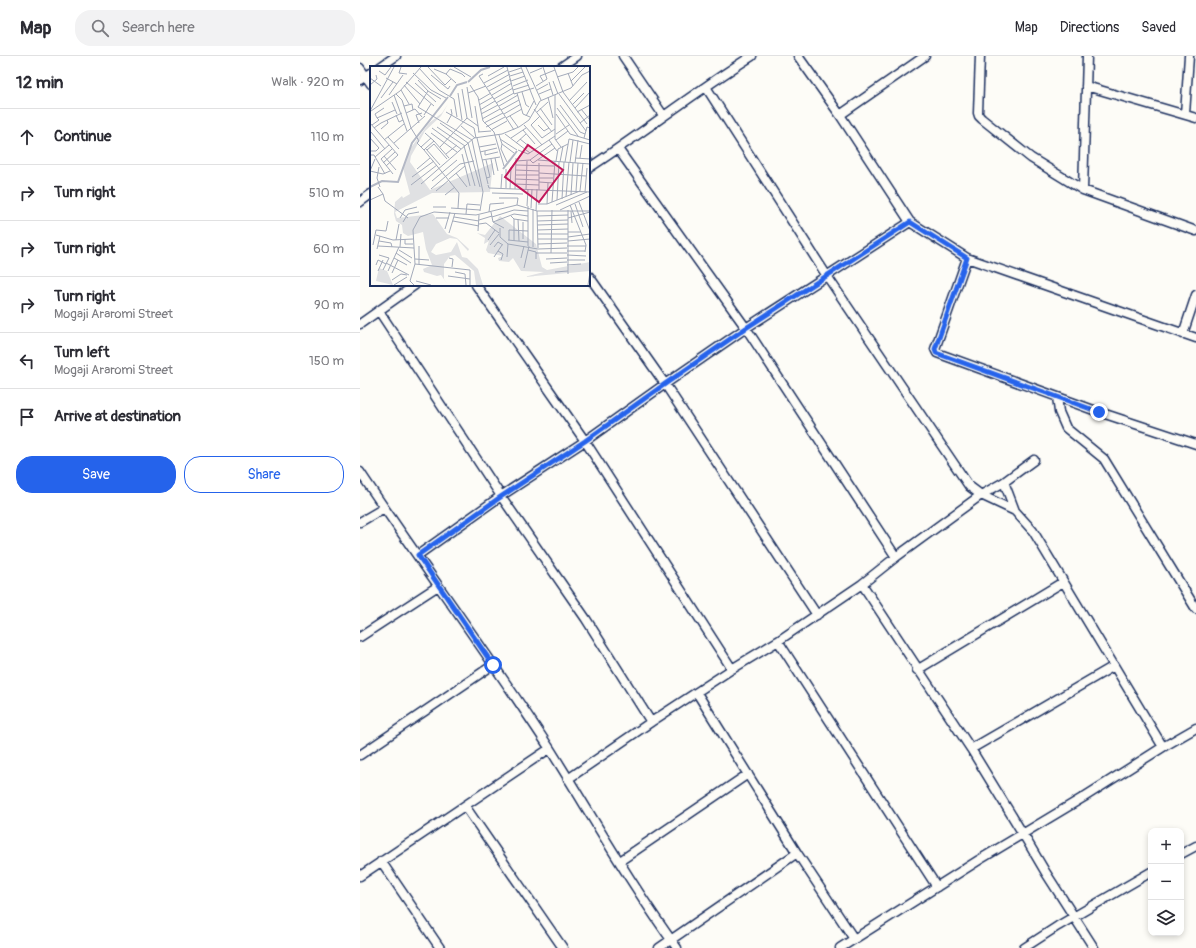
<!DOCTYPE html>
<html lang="en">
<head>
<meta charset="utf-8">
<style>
	body { margin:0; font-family:Pangolin,sans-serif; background:#f2f2f3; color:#2b2b33 }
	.controls { position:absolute; right:12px; bottom:12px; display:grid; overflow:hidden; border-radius:8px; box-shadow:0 2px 6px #0003 }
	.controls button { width:36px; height:36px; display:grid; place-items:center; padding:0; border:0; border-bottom:1px solid #e1e1e2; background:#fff; color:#2b2b33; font:20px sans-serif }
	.stop { position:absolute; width:12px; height:12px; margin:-9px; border:3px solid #2563eb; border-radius:50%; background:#fff }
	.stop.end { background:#2563eb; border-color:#fff; box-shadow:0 1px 4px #0008 }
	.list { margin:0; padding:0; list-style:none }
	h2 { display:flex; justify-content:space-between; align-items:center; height:52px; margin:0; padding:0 16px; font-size:17px }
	h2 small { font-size:13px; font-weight:400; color:#7c7c81 }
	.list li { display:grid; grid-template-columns:26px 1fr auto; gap:12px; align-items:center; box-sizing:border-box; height:56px; padding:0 16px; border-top:1px solid #e1e1e2 }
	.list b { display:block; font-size:15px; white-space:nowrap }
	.list p { margin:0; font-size:13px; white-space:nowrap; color:#7c7c81 }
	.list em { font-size:13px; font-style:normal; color:#7c7c81 }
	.actions { display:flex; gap:8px; padding:12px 16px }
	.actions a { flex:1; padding:9px 0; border:1px solid #2563eb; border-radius:16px; text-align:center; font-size:14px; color:#2563eb }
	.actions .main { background:#2563eb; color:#fff }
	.icon { flex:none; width:22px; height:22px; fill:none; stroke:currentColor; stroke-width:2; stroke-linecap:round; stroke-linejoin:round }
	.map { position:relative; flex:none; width:836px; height:892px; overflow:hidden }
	header { display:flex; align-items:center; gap:24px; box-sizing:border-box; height:56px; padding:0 20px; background:#fff; border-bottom:1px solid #e1e1e2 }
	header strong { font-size:19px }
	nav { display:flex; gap:22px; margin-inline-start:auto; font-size:14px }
	.search { width:280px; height:36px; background:#f2f2f3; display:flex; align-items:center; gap:10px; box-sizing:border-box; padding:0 14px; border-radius:16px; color:#7c7c81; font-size:15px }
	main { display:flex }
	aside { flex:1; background:#fff }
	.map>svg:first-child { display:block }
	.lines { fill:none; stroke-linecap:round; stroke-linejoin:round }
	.minor-casing { stroke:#1b2f5e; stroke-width:11 }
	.minor { stroke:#fdfcf7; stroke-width:8 }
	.route { stroke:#2563eb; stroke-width:5 }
	.inset-river { fill:none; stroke:#b3b8c5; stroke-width:2 }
	.inset-road { fill:none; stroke:#a3aaba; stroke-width:1 }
	.view { fill:#c2185b; fill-opacity:0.15; stroke:#c2185b; stroke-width:2 }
	.inset-edge { fill:none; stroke:#1b2f5e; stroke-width:2 }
</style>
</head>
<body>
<header>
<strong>Map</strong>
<div class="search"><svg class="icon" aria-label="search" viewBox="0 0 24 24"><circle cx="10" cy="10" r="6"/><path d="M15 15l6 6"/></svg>Search here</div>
<nav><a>Map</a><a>Directions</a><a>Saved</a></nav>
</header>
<main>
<aside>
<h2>12 min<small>Walk · 920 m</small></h2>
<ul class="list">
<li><svg class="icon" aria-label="ahead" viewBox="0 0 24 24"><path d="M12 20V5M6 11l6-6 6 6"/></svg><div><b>Continue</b></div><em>110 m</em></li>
<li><svg class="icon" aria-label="right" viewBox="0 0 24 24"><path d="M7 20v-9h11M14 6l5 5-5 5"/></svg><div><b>Turn right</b></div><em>510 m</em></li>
<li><svg class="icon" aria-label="right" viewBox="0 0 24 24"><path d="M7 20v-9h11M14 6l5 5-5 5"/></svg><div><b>Turn right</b></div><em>60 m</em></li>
<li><svg class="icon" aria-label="right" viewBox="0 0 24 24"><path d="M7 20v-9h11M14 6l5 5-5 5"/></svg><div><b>Turn right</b><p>Mogaji Araromi Street</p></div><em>90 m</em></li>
<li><svg class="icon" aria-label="left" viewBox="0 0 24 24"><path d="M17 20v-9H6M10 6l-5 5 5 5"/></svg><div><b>Turn left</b><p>Mogaji Araromi Street</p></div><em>150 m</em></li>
<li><svg class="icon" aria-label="arrive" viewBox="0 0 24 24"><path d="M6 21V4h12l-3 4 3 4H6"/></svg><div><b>Arrive at destination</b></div></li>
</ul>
<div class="actions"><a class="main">Save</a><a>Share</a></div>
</aside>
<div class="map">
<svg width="836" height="892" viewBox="0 0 836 892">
	<rect width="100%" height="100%" fill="#fdfcf7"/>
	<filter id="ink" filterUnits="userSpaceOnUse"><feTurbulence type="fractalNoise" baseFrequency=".025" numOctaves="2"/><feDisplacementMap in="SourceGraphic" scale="8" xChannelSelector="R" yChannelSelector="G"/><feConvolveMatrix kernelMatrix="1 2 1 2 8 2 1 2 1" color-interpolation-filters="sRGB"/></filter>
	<g filter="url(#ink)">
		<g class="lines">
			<!-- minor casing -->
			<g class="minor-casing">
				<path id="minor" d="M263 0 303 59
					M438 0 480 59 550 166 607 202 836 282
					M620 0 618 57 619 60 622 63 671 102 723 134 836 175
					M20 11 36 0
					M201 11 217 0
					M0 12 11 28
					M0 24 11 17
					M726 30 836 62
					M346 31 467 220 609 430 621 439 655 455 673 475 803 691
					M825 58 829 0
					M480 59 565 0
					M258 93 386 272 536 501
					M229 112C284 76 336 35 392 0
					M723 134 727 0
					M0 146 11 138
					M607 202 575 293 577 297 739 356 836 388
					M229 220 305 328 457 559
					M116 229 225 385 372 613
					M19 255 141 440 226 563 291 666
					M0 268 55 229
					M823 278 836 239
					M697 341 699 356 706 372 744 403 836 553
					M0 416C62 509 129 599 190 693 232 760 271 829 317 892
					M644 426 655 455
					M0 466 24 452
					M58 499 141 440 225 385 305 328 386 272 550 166
					M502 528 611 693 663 778 686 817 734 892
					M0 581 78 530
					M418 585 577 831
					M557 614 703 526
					M337 637 437 797 494 883
					M611 693 754 610
					M0 699 133 609
					M208 723 291 666 372 613 418 585 502 528 536 501 621 439 644 426 674 404
					M105 750 203 892
					M821 798 836 790
					M21 805 80 892
					M260 805 388 718
					M0 820 189 693
					M299 892 437 797
					M480 892 619 804 724 741 803 691 836 672
					M664 892 698 870 791 816"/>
			</g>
			<!-- minor -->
			<use href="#minor" class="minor"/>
		</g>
	</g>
	<g class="lines" filter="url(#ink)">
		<!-- route -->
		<path class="route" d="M133 609 58 499 142 440 225 385 305 328 386 272 550 166 607 202 575 293 576 297 739 356"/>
	</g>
	<!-- overview -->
	<g transform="translate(10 10)">
		<rect width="220" height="220" fill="#fdfcf7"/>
		<path d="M78 38 71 50 55 65 41 90 40 96 60 124 123 97 120 126 62 127 25 146 27 152 63 148 77 168 87 172 99 183 98 185 87 173 80 172 66 178 61 186 66 189 81 186 87 176 92 191 97 192 108 203 113 219H106L104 205 85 189 80 190 74 198V213L78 219 71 209 67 210 54 206 53 203 62 199 56 183 53 166 38 170 33 167 32 159 26 155 24 148 25 136 32 130 33 132 40 128 33 102 40 83 59 57 72 47ZM130 150 166 178 172 201 177 204 220 196V205L154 211 174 206 151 205 143 192 139 196 129 195 128 192 133 190 118 187 116 184 119 175 114 178 115 172 107 167 115 169ZM9 202 17 205 23 219 6 215Z" fill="#e0e1e3"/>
		<path class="inset-river" d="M98 16 111 4 120 1M80 30 87 19 97 16M133 103 147 85M0 121 12 115 28 116 42 77 78 31"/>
		<path class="inset-road" d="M31 1 29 7 37 8M58 1 75 19 81 13M84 1 101 11M137 1 144 28 164 22M151 1 166 39M156 1 171 34M184 1 193 26M49 2 69 24 84 33 87 51M64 3 76 8 86 17M9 5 15 9 21 1M139 6 151 2M43 7 61 24 76 32M160 7 172 2M198 7 203 20M76 8 80 3 92 8 95 11M113 8 109 10 144 64M61 9 78 23 80 20M118 10 134 1M140 10 153 6M187 11 203 6 208 1M0 12 11 20M16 12 27 18M48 14 58 25 71 33M141 15 155 10M173 15 170 10 185 4M183 15 188 28M201 15 215 1M36 16 64 40M179 16 183 29M45 17 66 36M114 17 138 4M0 19 7 13 6 9M34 19 50 38M100 19 108 31 113 55 124 66 134 100M143 20 158 14M166 20 177 13 173 1M97 21 102 52M117 21 140 8M92 23 97 52 108 60M31 24 39 38M143 24 159 19M167 24 178 18M58 25 48 41 102 74 113 126M119 25 141 13M152 26 156 39 159 41M193 26 217 58M88 27 92 54M98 27 116 20M147 27 153 48 160 51M26 28 32 34 41 62 49 75 47 77 54 84M169 28 181 23M189 28 216 65M19 29 33 9M24 29 37 65M122 29 142 17M185 29V73L191 81M178 31 183 52M11 32 23 16M124 33 143 22M109 34 121 27M199 35 217 16M22 36 27 48M126 37 144 27M109 39 123 31M190 39 210 66 215 68M202 39 214 27M34 40 42 38 43 44M105 40 109 66M129 40 148 29M170 42 182 59M187 42 208 70M205 42 220 26M164 43 182 66M211 43 220 54M110 44 125 35M131 44 149 34M0 45 24 1M1 45 30 25 51 1M76 46 104 62 106 72M167 46 178 36M207 46 220 39M36 47 45 43 52 51M111 48 128 39M134 48 151 38M186 48 200 68 220 74M26 49 29 56 33 54M54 49 61 38M140 50 148 61M156 50 164 35M170 50 161 59 172 72 185 63M7 52 5 48 14 42M136 52 152 43M112 53 130 43M0 57 28 89 16 100M49 57 46 49 52 47M70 57 98 77 110 121M77 57 82 48 81 43M114 57 133 47M210 57 220 49M2 59 9 54 7 52 25 44M154 59 172 79M168 59 174 65 179 62M91 60 105 72M67 61 95 80M116 61 135 51M4 62 11 57 32 47M62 62 91 83M11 63 18 57 17 54M121 64 137 55M153 64 165 78M1 66 15 83M108 66 121 65M55 67 64 75M61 67 87 86M135 68 160 87M186 68 199 59M129 69 132 78 144 87M18 71 29 83M0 72 9 82 6 85H0M107 72 118 118M141 72 156 62M214 72 217 61 220 62M130 73 147 84M150 73 160 81M14 74 34 58M179 74 187 85M186 74 198 65M208 75 220 78M24 77 55 50M146 77 156 68M132 78 131 83 137 96M94 80 105 120M51 81 61 72M70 81 97 52M109 81 126 78M56 82 54 84 89 127 88 142M56 82 64 75 79 92M22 83 11 93 23 108M56 83 70 99M57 84 64 78 77 93M148 84 158 88 185 70M115 85V89L128 86M110 86 127 82M76 88 87 79M92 88 100 120M0 89H4L15 108M14 90 26 104M5 91 19 79M125 92 128 105M205 92 220 93M210 92 212 79M121 93 124 109M112 94 130 91M116 94 120 111 116 112M160 94 163 97 185 82M168 94 220 98M146 95 160 94 182 78M186 95 188 83 198 78M190 96 193 80M195 96 199 73 208 75M200 96 203 74M13 97 25 86M205 97 208 74M146 99 184 100M9 101 7 112 10 121M47 103 60 92M146 104 169 105M0 105 13 108 20 105M0 105 5 93M86 107 97 121M169 107 216 110M146 109H169M42 111 64 95M169 112H183M79 113 95 100M145 113 169 114M62 115 87 94M169 116 183 117M51 118 104 72 132 68 149 61 159 54 170 35 201 22 212 9 220 5M145 118 169 119M41 119 67 99M118 119 119 122 220 126M131 122 132 108M136 122V103M61 123 90 98 104 95M140 123 141 101M145 123 146 92M156 123 157 95M169 124V97M66 125 79 114M206 125 208 97M215 126 217 102M122 127 153 128M13 128 15 135 38 152M75 129 85 121M201 129 203 97M196 131 199 96M129 132H148L147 139M192 133 194 96M0 134 13 128 8 121M187 134 189 96M182 136 185 95M209 136 220 165M168 138H177L210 125 213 97M177 138 178 117M205 138 213 161M186 139 217 126M200 139 216 179 215 186M157 140 158 123M158 140V180M63 141H76M81 142 110 144M161 142 162 123M163 143V181M190 144 220 130M110 145 113 126M166 145 167 123M167 145 168 182M201 145 202 157M119 146 120 138 134 137M121 146 123 156 134 162M96 148 97 138 110 139M141 150 144 153V175M167 150 198 149M84 151 109 155M122 151 144 144 158 145M30 152 35 144 47 141M66 152H79M198 152 220 146M144 153 158 155M148 153 149 175M109 154 122 150M83 155 109 160M167 155 198 154M33 156 38 148 49 146M123 156 144 148 158 150M153 156V173M109 158 116 157 129 167M167 159 198 158M130 162V171L138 178 168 183 197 182M75 163 80 146M167 164 198 163M108 165 109 149M198 166H211M79 167 85 147M168 168H198M6 169 23 174 43 173M198 171 220 168M35 173V178H43M168 173H198M26 174 29 158M118 174 125 164M138 174 158 176M139 174V164L158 165M9 175 21 177 22 181M198 175 220 173M168 178 197 177M3 179 6 164 16 165 18 155M120 179 129 168M8 180 44 182M49 180V198M197 180H216M30 181 31 168M124 181 128 176 133 179M7 183 10 170M29 184 42 192M158 184 166 186V193M128 185 133 188 131 194M197 185H215M26 187 41 197M166 187H197M181 187 182 144M9 189 19 192 13 204M197 189 216 190M124 191 132 179M137 191 138 178M24 192 37 199M79 192 83 193 82 201M151 192 154 180M45 193 59 194M176 193 197 192M197 194H215M16 197 39 209M180 197 197 196M45 198 100 204V213M6 199 8 194 16 198M197 199 211 198M154 202 159 180M8 205 13 194M18 205 29 181M85 206 95 208 96 219M185 206 198 205M22 207 28 194M198 208V144M78 210 100 213V219M22 214 31 208 37 209M46 215 61 219M24 219 37 211M44 219 40 215 45 198 43 164 50 151 64 146 106 149 147 139 167 145H220M218 219 220 206"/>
		<path class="view" d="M158 79 193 104 169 136 135 111Z"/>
		<rect width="220" height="220" class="inset-edge"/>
	</g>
</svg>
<div class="controls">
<button>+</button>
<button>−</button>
<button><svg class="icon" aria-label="layers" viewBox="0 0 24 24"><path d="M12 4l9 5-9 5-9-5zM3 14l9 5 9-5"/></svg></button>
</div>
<div class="stop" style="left:133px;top:609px"></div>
<div class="stop end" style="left:739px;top:356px"></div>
</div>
</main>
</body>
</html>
